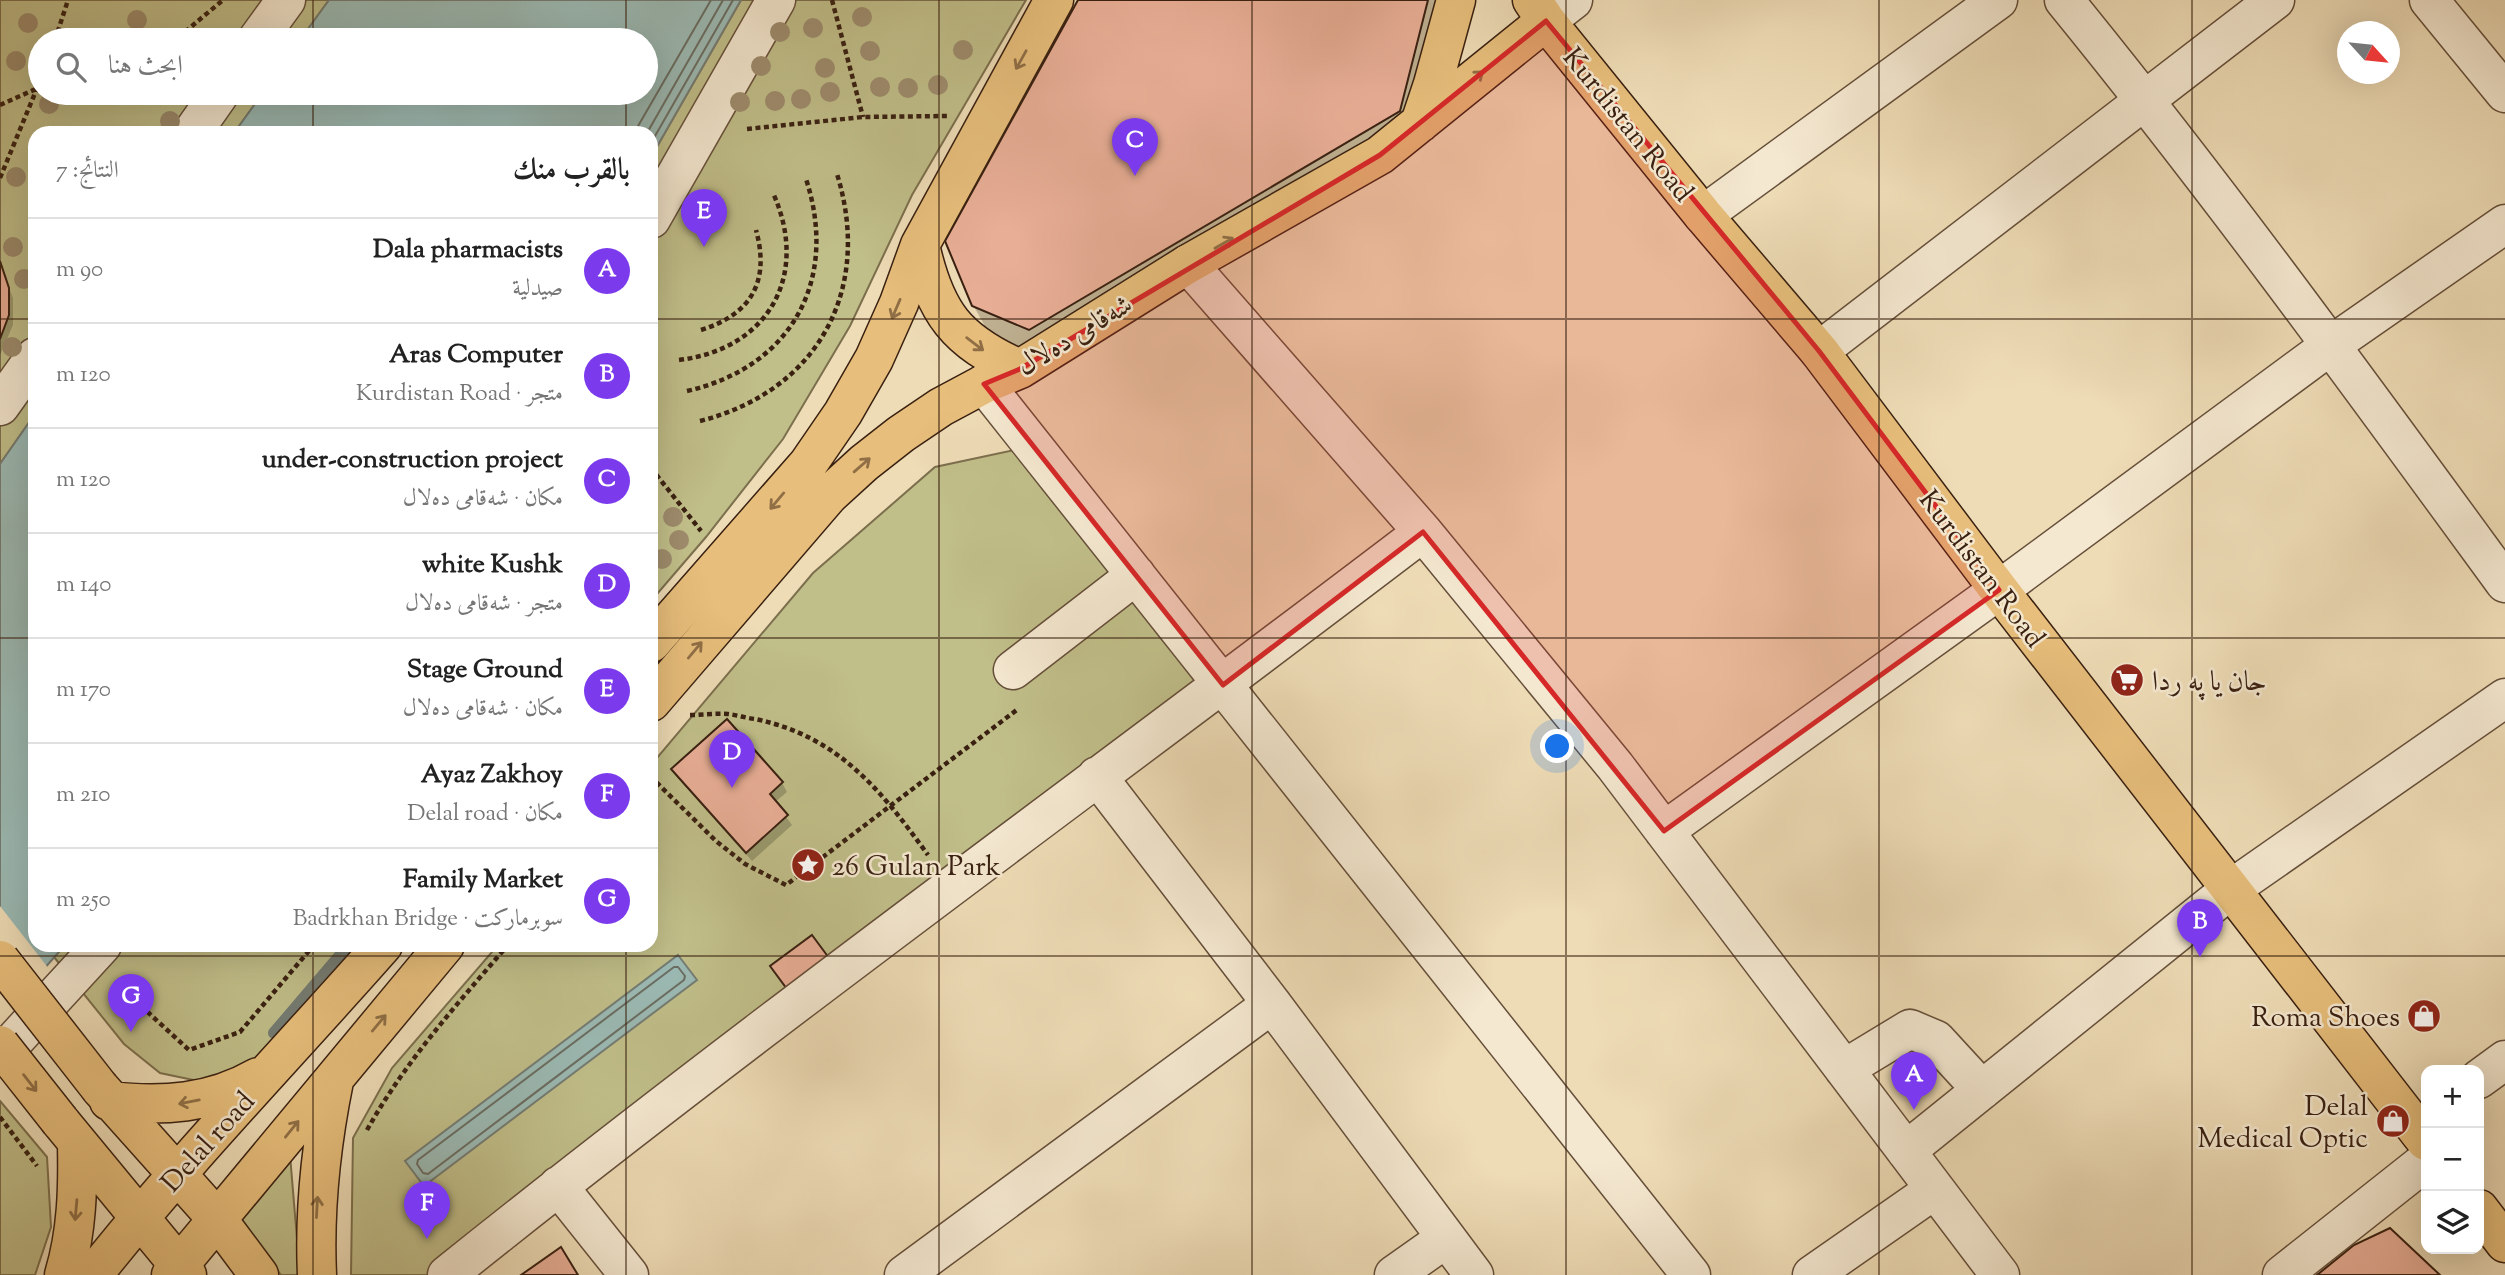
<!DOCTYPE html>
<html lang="ar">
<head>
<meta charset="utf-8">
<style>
	body { margin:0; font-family:"Sorts Mill Goudy",Amiri,serif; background:#f6f6f6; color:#222; direction:rtl }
	.controls { position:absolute; right:21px; bottom:21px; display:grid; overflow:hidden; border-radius:14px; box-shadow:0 7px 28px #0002 }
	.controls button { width:63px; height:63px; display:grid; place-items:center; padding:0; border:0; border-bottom:2px solid #e0e0e0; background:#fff; color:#222; font:35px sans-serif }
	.compass { position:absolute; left:2337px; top:21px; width:63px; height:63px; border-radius:50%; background:#fff; box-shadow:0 7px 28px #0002; rotate:117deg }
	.you { position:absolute; left:1558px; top:747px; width:24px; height:24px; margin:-18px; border:5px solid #fff; border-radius:50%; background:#1a73e8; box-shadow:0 0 0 10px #1a73e833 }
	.badge { display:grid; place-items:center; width:46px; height:46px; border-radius:50%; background:#7c3aed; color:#fff; font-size:23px; font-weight:700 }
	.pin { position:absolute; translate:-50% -58px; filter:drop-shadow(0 2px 4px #0008) }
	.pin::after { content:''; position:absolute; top:37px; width:24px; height:21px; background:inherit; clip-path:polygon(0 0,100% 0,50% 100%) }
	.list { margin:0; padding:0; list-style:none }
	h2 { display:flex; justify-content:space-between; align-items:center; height:91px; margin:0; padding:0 28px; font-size:30px }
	h2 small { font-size:23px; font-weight:400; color:#767676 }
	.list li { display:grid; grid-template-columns:46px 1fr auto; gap:21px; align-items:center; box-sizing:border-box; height:105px; padding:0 28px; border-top:2px solid #e0e0e0 }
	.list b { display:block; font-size:26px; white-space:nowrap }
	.list p { margin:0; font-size:23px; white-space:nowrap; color:#767676 }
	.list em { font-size:23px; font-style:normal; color:#767676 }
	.icon { flex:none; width:38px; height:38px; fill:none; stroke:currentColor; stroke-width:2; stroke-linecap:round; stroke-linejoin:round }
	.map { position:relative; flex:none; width:2505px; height:1275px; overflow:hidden; direction:ltr }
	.search { position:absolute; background:#fff; box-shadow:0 7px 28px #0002; left:28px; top:28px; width:630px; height:77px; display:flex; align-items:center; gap:18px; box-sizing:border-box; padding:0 24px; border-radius:38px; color:#767676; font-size:26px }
	.panel { position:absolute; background:#fff; box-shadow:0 7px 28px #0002; left:28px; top:126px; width:630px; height:826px; border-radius:21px; direction:rtl }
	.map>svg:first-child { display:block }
	.green { fill:#c0be89; stroke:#7c6f4d; stroke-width:2 }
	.water { fill:#9bbab4; stroke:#747c73; stroke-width:2 }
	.pier { fill:#eedcb6 }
	.shadow { fill:#0003 }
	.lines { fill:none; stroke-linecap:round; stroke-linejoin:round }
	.shore { stroke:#6a6d62; stroke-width:2 }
	.stream { stroke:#747c73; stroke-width:12 }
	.building { fill:#e8ae96; stroke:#392011; stroke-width:2 }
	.minor-casing { stroke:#664f3a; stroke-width:41 }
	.major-casing { stroke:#392011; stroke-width:41 }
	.path { stroke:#392011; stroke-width:4.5; stroke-dasharray:5 3.5; stroke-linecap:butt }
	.minor { stroke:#f4e8d0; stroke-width:38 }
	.major { stroke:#e7be7b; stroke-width:38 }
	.major-bridge-casing { stroke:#392011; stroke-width:41; stroke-linecap:butt }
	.major-bridge { stroke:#e7be7b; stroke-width:38 }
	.tree { fill:#9d8b6c }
	.oneway { stroke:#906f46 }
	.marked { fill:#d62828; fill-opacity:0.2; stroke:#d62828; stroke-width:5; stroke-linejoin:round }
	.grid { fill:none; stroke:#392011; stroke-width:2; stroke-opacity:0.55 }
	.labels { text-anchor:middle; stroke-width:5; stroke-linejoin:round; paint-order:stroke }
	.street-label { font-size:28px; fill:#392011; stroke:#f4e8d0 }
	.poi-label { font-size:28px; fill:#392011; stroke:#f4e8d0; text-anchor:start }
</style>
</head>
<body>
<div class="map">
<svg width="2505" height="1275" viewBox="0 0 2505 1275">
	<rect width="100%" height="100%" fill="#eedcb6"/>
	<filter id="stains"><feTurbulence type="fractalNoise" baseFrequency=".00286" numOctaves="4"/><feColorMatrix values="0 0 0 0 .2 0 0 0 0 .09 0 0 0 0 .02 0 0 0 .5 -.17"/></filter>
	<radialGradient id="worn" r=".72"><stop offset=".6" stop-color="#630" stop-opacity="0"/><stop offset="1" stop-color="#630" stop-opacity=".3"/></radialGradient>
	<!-- green -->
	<path class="green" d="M0 0H329L300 40H40V93H263L234 133H35V414L0 464Z
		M741 0H1026L912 195 850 326 783 439 706 537 651 601V157Z
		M1019 449 1198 685 432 1275H351L353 1138 392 1068 498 945H651V765L813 573 935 467Z
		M65 945H357L247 1070 198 1081 160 1073 124 1044 54 957Z
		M0 1101 47 1157 51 1227 35 1275H0Z
		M290 1155 300 1275H281L238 1222Z"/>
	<!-- water -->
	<path class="water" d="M329 0H741L651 157V133H234L263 93H646V40H300Z
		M35 414V945H65L0 1019V464Z
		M678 955 697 980 424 1186 405 1161Z"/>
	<!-- pier -->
	<path class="pier" d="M0 906 49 969 0 1022Z"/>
	<!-- shadow -->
	<path class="shadow" d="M1080 0H1457L1420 147 1051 365 994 342 973 305Z
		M0 265 13 298V325L0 355Z
		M673 769 782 783 787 792 775 802 792 825 752 861 678 778Z"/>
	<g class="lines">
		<!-- shore -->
		<path class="shore" d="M634 133 711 0
			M647 133 723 0
			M651 143 733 0
			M674 967H678L685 976 684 980 428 1174 423 1173 417 1164 418 1160Z"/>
		<!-- stream -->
		<path class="stream" d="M274 1033 349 945"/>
	</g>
	<!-- building -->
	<path class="building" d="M1078 0H1428L1400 111 1029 330 972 306 945 241Z
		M0 261 9 288V315L0 339Z
		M727 719 783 782 770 794 788 815 746 853 671 769Z
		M812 935 829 958 787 989 770 966Z
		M2390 1228 2440 1275H2317L2354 1245Z
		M561 1247 578 1275H521Z"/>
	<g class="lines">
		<!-- minor casing -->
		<g class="minor-casing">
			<path id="minor" d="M2064 0C2218 189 2361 386 2505 583
				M2429 0 2505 93
				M1546 21 1573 0
				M257 40 286 0
				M192 133 220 93
				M1703 215 1998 0
				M651 219 776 0
				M1188 264 1423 532 1615 766 2000 1275
				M1819 351 2275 0
				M984 384 1691 1275
				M0 406 35 357
				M1013 670 1136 575
				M1097 776 1272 1004 1474 1275
				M1664 831 1999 590 2331 345 2505 224
				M0 1056 102 945
				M1844 1069 1910 1029 1936 1040 1982 1090
				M2479 1079 2505 1060
				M1906 1151 2231 889 2505 698
				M558 1186 629 1275
				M447 1275C766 1019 1098 780 1423 532
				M904 1275 1272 1004
				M1394 1275 1445 1239
				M1812 1275 1934 1190
				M2282 1275 2426 1161"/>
		</g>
		<!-- major casing -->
		<g class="major-casing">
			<path id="major" d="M1532 0 1546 21 1703 215 1819 351 1999 590 2426 1141
				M1420 123 1433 84 1456 0
				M920 245C935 313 956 341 1020 369
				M651 643 808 464 843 413 874 359 899 303 920 245 1054 0
				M651 702 829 495 864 463 901 434 941 407 984 384 1020 369 1188 264 1380 155 1546 21
				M100 1088 218 1220 259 1275
				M109 1101C162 1107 211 1104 258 1077
				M60 1121 187 1275
				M2479 1209 2505 1243
				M64 1275C77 1232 78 1188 77 1144
				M93 1275C184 1160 286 1055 383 945
				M171 1275 445 945
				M317 1275C314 1210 321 1145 334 1081"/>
		</g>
		<!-- path -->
		<path class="path" d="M832 0 863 117
			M55 40 68 0
			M161 40 186 31 223 0
			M0 105 38 88
			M747 129 863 117 947 116
			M0 178 40 81
			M701 330C752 314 770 281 756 230
			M679 360C769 349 810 275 773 193
			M687 391C792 367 839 280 806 179
			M700 421C818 391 873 290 837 174
			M651 468 701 531
			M690 715C703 715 716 713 728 714 737 715 746 718 755 719 838 736 881 790 928 855
			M651 780 652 778 716 841 745 864 786 885 1018 709
			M116 983 189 1050 240 1032 314 945
			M0 1117 37 1166
			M367 1130C405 1062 457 1004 508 945"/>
		<!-- minor -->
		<use href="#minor" class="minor"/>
		<!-- major -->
		<use href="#major" class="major"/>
		<!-- major-bridge casing -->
		<g class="major-bridge-casing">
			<path id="major-bridge" d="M0 960 100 1088
				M0 1045 60 1121"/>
		</g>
		<!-- major-bridge -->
		<use href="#major-bridge" class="major-bridge"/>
	</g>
	<!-- trees -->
	<g class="tree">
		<circle cx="862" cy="17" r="10"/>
		<circle cx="137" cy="20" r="10"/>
		<circle cx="28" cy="23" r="10"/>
		<circle cx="813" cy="28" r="10"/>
		<circle cx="780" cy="32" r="10"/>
		<circle cx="963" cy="50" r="10"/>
		<circle cx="870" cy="51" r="10"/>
		<circle cx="16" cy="61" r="10"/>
		<circle cx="761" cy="66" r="10"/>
		<circle cx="825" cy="68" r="10"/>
		<circle cx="938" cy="85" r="10"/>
		<circle cx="880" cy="87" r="10"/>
		<circle cx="908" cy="88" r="10"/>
		<circle cx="830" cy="92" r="10"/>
		<circle cx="801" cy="99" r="10"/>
		<circle cx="775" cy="101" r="10"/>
		<circle cx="740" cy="102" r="10"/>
		<circle cx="49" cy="104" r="10"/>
		<circle cx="170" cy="121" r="10"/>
		<circle cx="16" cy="177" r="10"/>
		<circle cx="13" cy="247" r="10"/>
		<circle cx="24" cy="279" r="10"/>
		<circle cx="12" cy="347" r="10"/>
		<circle cx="673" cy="517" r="10"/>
		<circle cx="679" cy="540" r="10"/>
		<circle cx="662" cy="559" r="10"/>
	</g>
	<!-- one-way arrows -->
	<defs><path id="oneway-shaft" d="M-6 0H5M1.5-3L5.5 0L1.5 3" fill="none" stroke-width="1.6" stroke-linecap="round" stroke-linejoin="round" transform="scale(1.75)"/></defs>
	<g class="oneway">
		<use href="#oneway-shaft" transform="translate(1021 60) rotate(119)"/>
		<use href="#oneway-shaft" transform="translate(1475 78) rotate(-39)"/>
		<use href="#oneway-shaft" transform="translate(1224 243) rotate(-30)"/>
		<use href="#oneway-shaft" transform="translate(896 309) rotate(113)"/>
		<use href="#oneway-shaft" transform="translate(975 344) rotate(37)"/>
		<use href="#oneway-shaft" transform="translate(862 465) rotate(-41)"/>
		<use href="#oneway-shaft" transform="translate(777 501) rotate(130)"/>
		<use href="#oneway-shaft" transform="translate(695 650) rotate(-50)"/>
		<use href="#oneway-shaft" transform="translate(379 1023) rotate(-50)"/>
		<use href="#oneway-shaft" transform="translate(30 1083) rotate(52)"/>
		<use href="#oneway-shaft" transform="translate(189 1102) rotate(169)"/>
		<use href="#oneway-shaft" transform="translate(292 1129) rotate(-51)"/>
		<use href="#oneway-shaft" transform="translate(317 1207) rotate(-87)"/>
		<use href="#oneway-shaft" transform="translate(76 1210) rotate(95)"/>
	</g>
	<!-- marked area -->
	<path class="marked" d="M1546 21 1819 351 1999 590 1664 831 1423 532 1223 685 984 384 1020 369 1380 155Z"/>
	<!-- grid -->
	<path class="grid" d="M313 0V40M626 0V40M939 0V1275M1252 0V1275M1566 0V1275M1879 0V1275M2192 0V1275M313 93V133M626 93V133M0 319H35M651 319H2505M0 638H35M651 638H2505M313 945V1275M626 945V1275M0 956H2505"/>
	<!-- icons -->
	<defs>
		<g id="supermarket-disc" transform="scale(1.75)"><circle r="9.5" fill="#8f2418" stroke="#f4e8d0"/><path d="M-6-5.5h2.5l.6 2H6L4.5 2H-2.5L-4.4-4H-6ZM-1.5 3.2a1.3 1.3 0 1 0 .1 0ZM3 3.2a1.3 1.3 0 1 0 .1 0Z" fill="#fff"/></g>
		<g id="sight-disc" transform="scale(1.75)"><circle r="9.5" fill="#8f2418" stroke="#f4e8d0"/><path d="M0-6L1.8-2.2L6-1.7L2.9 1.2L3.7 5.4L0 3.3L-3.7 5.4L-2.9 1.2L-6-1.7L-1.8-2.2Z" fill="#fff"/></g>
		<g id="shop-disc" transform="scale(1.75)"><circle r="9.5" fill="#8f2418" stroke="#f4e8d0"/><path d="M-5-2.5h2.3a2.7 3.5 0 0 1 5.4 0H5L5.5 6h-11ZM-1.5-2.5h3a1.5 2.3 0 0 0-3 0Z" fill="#fff"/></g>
	</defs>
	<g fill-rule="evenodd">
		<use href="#supermarket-disc" x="2127" y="680"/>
		<use href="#sight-disc" x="808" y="865"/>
		<use href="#shop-disc" x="2424" y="1016"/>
		<use href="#shop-disc" x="2393" y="1121"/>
	</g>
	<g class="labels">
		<!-- street labels -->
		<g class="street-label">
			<text transform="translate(1629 124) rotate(51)" y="10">Kurdistan Road</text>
			<text transform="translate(1074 334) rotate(-31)" y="10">شەقامی دەلال</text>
			<text transform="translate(1983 568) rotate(53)" y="10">Kurdistan Road</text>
			<text transform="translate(207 1141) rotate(-48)" y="10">Delal road</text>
		</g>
		<!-- poi labels -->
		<g class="poi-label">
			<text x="2152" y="690">جان يا په ردا</text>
			<text x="832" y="875">26 Gulan Park</text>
			<text x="2400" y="1026" text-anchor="end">Roma Shoes</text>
			<text x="2368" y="1115" text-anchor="end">Delal<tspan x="2368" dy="32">Medical Optic</tspan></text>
		</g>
	</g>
	<rect width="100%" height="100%" filter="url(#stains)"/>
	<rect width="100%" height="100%" fill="url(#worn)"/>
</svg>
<div class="controls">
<button>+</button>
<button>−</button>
<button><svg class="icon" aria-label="layers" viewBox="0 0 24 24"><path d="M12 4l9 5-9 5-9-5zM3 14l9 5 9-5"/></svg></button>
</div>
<svg class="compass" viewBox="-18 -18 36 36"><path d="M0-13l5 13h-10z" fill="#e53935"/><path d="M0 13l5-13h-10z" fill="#767676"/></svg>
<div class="you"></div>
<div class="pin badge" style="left:1914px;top:1110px">A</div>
<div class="pin badge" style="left:2200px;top:957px">B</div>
<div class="pin badge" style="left:1135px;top:176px">C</div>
<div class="pin badge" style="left:732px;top:788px">D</div>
<div class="pin badge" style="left:704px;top:247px">E</div>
<div class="pin badge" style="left:427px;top:1239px">F</div>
<div class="pin badge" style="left:131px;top:1032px">G</div>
<div class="search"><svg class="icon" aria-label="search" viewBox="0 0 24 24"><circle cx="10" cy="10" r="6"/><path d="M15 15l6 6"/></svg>ابحث هنا</div>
<section class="panel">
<h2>بالقرب منك<small>النتائج: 7</small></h2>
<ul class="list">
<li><span class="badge">A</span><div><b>Dala pharmacists</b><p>صيدلية</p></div><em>90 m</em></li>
<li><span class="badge">B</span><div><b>Aras Computer</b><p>متجر · Kurdistan Road</p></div><em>120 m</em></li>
<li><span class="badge">C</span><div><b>under-construction project</b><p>مكان · شەقامی دەلال</p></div><em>120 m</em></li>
<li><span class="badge">D</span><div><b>white Kushk</b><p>متجر · شەقامی دەلال</p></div><em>140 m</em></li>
<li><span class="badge">E</span><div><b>Stage Ground</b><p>مكان · شەقامی دەلال</p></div><em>170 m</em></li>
<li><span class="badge">F</span><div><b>Ayaz Zakhoy</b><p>مكان · Delal road</p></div><em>210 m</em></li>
<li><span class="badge">G</span><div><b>Family Market</b><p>سوبرماركت · Badrkhan Bridge</p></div><em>250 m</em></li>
</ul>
</section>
</div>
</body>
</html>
